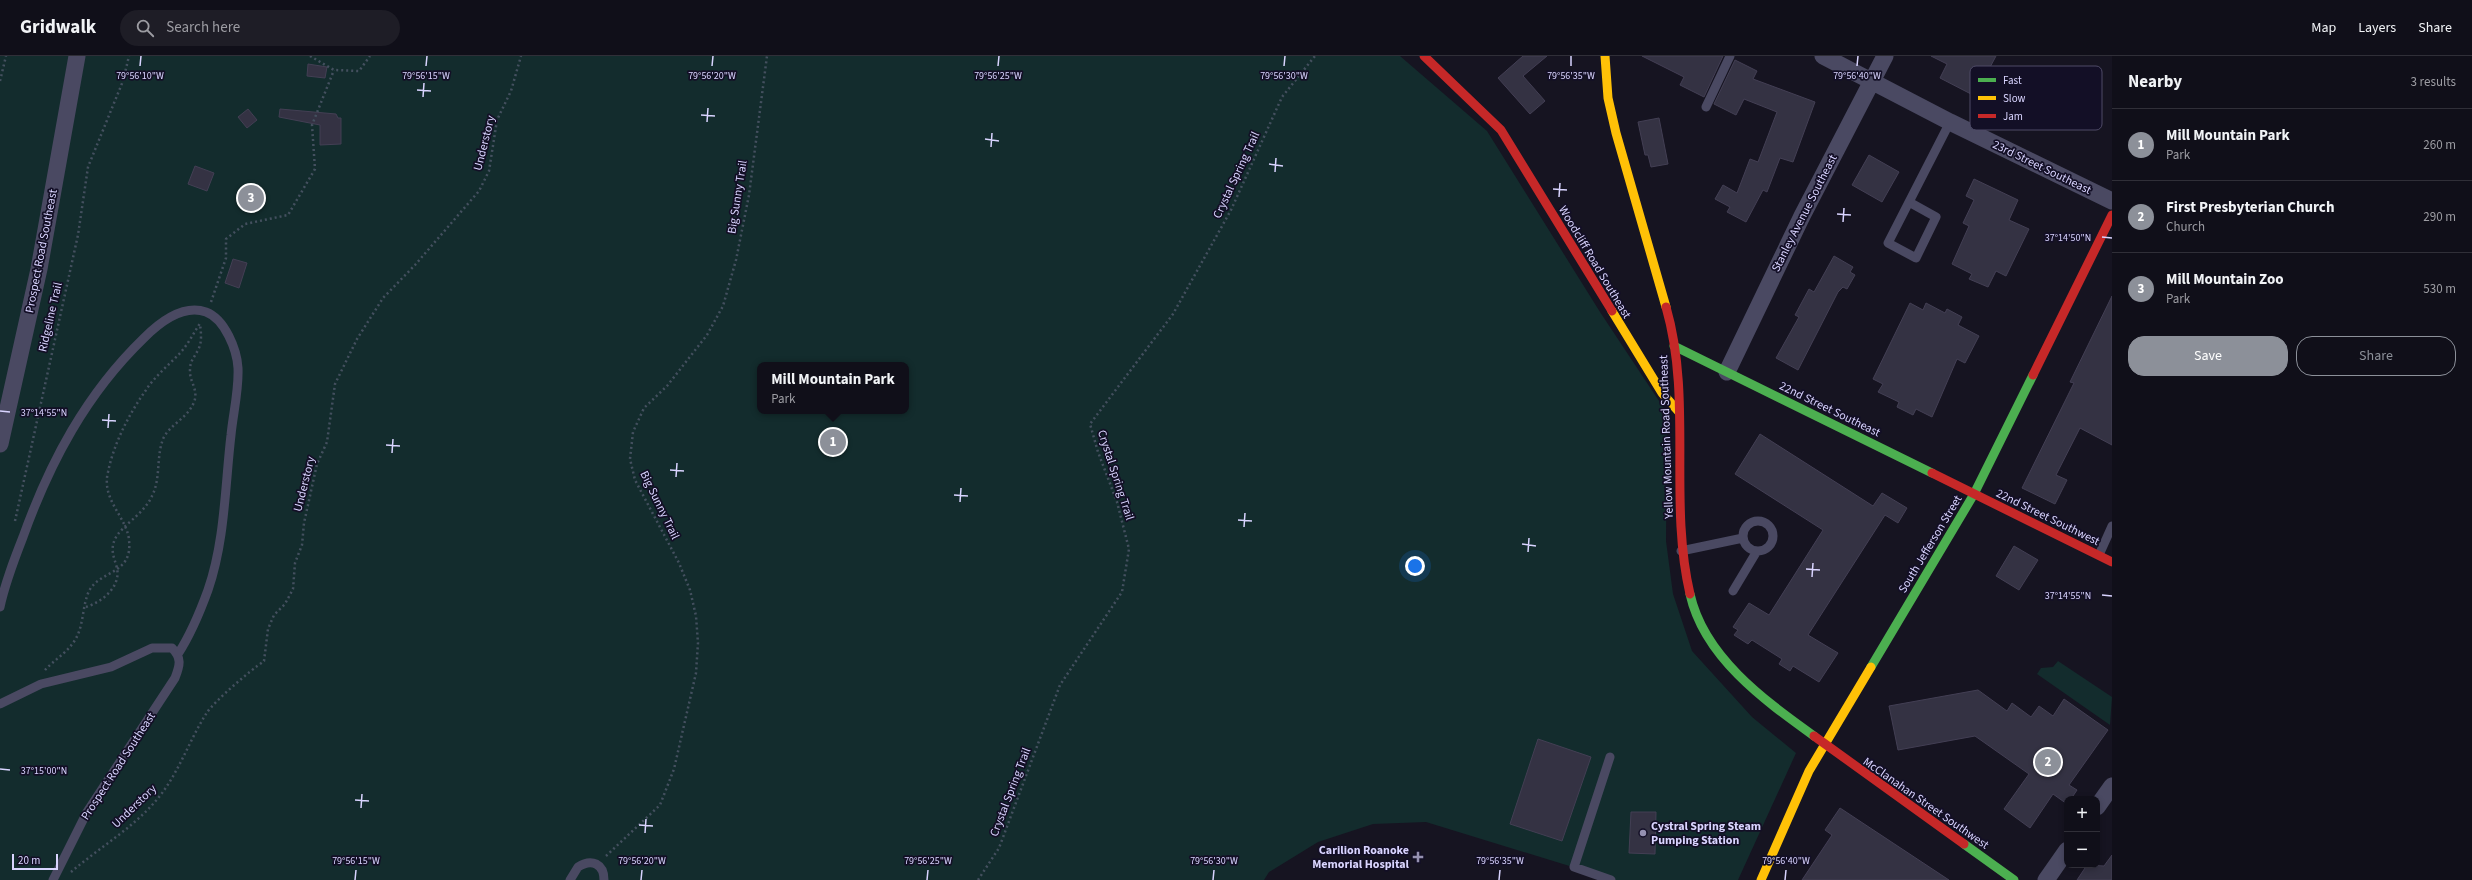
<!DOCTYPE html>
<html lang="en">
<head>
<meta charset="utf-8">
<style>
	body { margin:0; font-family:"Source Sans 3",sans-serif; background:#1e1d26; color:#f1f3f6 }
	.controls { position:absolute; right:12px; bottom:12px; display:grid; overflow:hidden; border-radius:8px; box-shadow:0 2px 6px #0003 }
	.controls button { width:36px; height:36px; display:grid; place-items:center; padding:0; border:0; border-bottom:1px solid #302f38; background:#100f19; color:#f1f3f6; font:20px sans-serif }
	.scale { position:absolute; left:12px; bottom:10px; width:46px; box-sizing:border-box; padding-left:4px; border:2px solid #d9d4ff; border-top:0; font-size:11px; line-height:14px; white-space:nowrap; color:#d9d4ff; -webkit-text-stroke:3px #130f26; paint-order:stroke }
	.you { position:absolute; left:1415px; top:510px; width:14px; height:14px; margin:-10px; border:3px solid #fff; border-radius:50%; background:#1a73e8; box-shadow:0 0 0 6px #1a73e833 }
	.badge { display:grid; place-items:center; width:26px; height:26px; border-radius:50%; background:#8c9099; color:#fff; font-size:13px; font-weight:700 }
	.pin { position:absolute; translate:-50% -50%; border:2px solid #fff; box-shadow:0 1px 4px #0006 }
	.popup { position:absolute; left:757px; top:306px; width:152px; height:52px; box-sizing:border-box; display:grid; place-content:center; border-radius:8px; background:#100f19; filter:drop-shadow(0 1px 3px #0005); font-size:13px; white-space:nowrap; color:#9c9ca2 }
	.popup b { font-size:15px; color:#f1f3f6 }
	.popup::after { content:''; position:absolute; left:50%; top:100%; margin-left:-8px; border:8px solid transparent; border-top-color:#100f19 }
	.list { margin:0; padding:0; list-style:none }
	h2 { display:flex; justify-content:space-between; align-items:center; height:52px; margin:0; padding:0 16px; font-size:17px }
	h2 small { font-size:13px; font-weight:400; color:#9c9ca2 }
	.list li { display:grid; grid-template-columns:26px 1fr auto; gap:12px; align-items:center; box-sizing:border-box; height:72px; padding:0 16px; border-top:1px solid #302f38 }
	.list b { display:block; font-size:15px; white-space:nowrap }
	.list p { margin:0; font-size:13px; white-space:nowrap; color:#9c9ca2 }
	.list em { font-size:13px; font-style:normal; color:#9c9ca2 }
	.actions { display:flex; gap:8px; padding:12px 16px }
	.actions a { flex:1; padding:9px 0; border:1px solid #8c9099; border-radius:16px; text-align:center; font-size:14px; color:#8c9099 }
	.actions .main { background:#8c9099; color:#fff }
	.icon { flex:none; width:22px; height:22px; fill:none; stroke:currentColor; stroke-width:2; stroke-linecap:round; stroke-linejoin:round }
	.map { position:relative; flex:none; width:2112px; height:824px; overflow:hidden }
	header { display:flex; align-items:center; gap:24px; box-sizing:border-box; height:56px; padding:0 20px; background:#100f19; border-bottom:1px solid #302f38 }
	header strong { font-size:19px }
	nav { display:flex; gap:22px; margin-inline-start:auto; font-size:14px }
	.search { width:280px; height:36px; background:#1e1d26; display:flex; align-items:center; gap:10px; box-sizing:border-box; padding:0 14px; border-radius:22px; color:#9c9ca2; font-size:15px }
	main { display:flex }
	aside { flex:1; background:#100f19 }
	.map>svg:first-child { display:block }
	.green { fill:#132c2d; fill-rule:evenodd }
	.building { fill:#343243; stroke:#433f54 }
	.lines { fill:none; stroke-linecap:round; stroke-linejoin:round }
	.path { stroke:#44505f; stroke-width:2.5; stroke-dasharray:2 3; stroke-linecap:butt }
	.lane { stroke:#4a4962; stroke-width:9 }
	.street { stroke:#4a4962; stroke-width:17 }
	.fast { stroke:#4caf50; stroke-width:9 }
	.slow { stroke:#ffc107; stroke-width:9 }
	.jam { stroke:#c62828; stroke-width:9 }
	.ticks { fill:none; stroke:#d9d4ff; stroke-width:1.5 }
	.poi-dot { fill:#9591b1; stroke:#130f26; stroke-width:1.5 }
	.labels { text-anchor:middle; stroke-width:3.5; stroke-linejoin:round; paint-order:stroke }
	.street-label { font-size:12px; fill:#d9d4ff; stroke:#130f26 }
	.poi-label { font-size:12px; font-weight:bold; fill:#d9d4ff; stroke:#130f26; text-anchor:start }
	.key { fill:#130f26; stroke:#4e4a67; stroke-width:1 }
	.key-label { font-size:11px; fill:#d9d4ff }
	.ticks-label { font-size:10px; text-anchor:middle; fill:#d9d4ff; stroke:#130f26; stroke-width:3.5; stroke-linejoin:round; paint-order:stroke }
</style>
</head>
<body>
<header>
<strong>Gridwalk</strong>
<div class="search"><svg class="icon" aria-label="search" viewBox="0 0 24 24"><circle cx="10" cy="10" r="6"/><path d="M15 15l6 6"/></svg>Search here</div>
<nav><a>Map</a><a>Layers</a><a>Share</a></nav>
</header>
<main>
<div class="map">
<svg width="2112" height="824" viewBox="0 0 2112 824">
	<rect width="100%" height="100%" fill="#161421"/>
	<!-- green -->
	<path class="green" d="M0 0H1400L1487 75 1600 256 1667 357 1666 485 1673 538 1692 595 1752 661 1796 697 1738 824H1615L1426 766 1373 768 1318 786 1269 816 1264 824H0ZM760 309H906V355H760Z
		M2058 605 2112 641 2110 669 2037 618 2041 612 2053 611Z"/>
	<!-- building -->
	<path class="building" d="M1523 0H1547L1523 20 1545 45 1530 58 1498 22Z
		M1642 0H1723L1704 41 1680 29 1684 21Z
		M1931 0H1996L1988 15 1992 17 1985 30 1977 26 1971 38 1940 22 1947 8Z
		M1735 4 1757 15 1753 23 1815 46 1793 106 1780 102 1767 136 1763 134 1746 166 1727 156 1730 151 1715 143 1723 129 1737 137 1750 103 1758 106 1777 56 1744 43 1736 59 1714 48Z
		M308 8 327 11 325 22 307 20Z
		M248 53 257 64 247 72 238 61Z
		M280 53 336 58 338 62H341V88L320 89V69L279 61Z
		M1659 62 1668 108 1651 111 1648 99H1645L1638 66Z
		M1869 99 1899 116 1882 146 1852 129Z
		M195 110 214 117 207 135 188 128Z
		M1974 123 2018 144 2009 164 2029 173 2006 220 1996 215 1988 231 1969 223 1972 218 1952 208 1969 170 1963 167 1974 144 1966 140Z
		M1834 200 1853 211 1850 216 1855 219 1847 233 1843 231 1838 236 1798 314 1776 302 1799 261 1795 259 1809 233 1814 236Z
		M233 203 247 207 239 232 225 227Z
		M2112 240V389L2080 372 2056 419 2067 424 2055 448 2022 432 2074 327 2070 326Z
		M1910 247 1923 254 1926 247 1945 257 1947 253 1962 261 1958 269 1979 280 1965 307 1957 303 1932 361 1916 353 1913 359 1897 351 1899 346 1878 336 1883 328 1873 323Z
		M1760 378 1873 450 1882 437 1907 452 1898 467 1885 459 1808 579 1838 597 1819 626 1793 610 1790 615 1779 608 1782 603 1752 584 1748 588 1734 579 1738 574 1733 571 1749 547 1769 559 1823 474 1735 418Z
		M2014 490 2038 504 2019 534 1996 520Z
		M1978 634 2007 655 2012 647 2031 661 2039 650 2053 660 2064 643 2108 674 2069 729 2077 734 2071 743H2067V748L2053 738 2030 772 2004 753 2029 718 1975 680 1898 694 1889 650Z
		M1538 683 1591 701 1562 785 1510 768Z
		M1840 752 1949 824H1802L1832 779 1825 774Z
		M1631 756H1656L1655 798 1629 797Z
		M2112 799V824H2077L2087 809 2104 810Z"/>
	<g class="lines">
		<!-- path -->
		<path class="path" d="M310 0 334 14 359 15 370 0
			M0 25 6 0
			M211 246 226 202V183L245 168 288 159 315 113 312 69 334 14
			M15 465 78 179 88 111 123 25 129 0
			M86 551C102 546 121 531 117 512 114 501 110 494 115 483 121 470 144 458 152 440 161 422 156 402 163 383 169 369 188 362 194 346 199 334 189 325 190 314 190 304 195 301 199 292 202 285 201 276 200 268
			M45 614C54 604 67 597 75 584 84 570 82 550 89 535 100 514 133 519 129 484 127 461 101 444 108 416 114 387 129 358 146 334 155 320 170 308 181 296 189 287 194 276 201 266
			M606 800 660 749 674 713 696 617 698 587 696 560 690 534 679 507 635 424 630 403 633 376 644 352 667 330 707 279 723 250 736 204 749 139 767 0
			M71 816C100 791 135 771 159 741 179 716 189 685 206 658 214 645 251 614 264 605L268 573 274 559 285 548 293 533 295 507 302 489 304 467 317 408 327 386 335 328 357 283 383 242 415 209 479 135 489 115 497 64 511 35 521 0
			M978 824 999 792 1060 629 1122 536 1129 493 1117 446 1098 396 1090 368 1173 258 1231 154 1282 41 1315 0"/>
		<!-- lane -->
		<path class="lane" d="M1706 51 1730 0
			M1909 146 1936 161 1916 202 1888 187 1950 66
			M1743 480a15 15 0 1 1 30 0a15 15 0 1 1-30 0Z
			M1681 495 1743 482
			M2099 499 2112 470
			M1733 535 1757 495
			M0 551C5 527 14 504 23 481 50 406 86 338 144 282 159 267 183 248 206 256 225 263 237 294 238 312 239 334 233 358 231 379 225 430 225 485 208 534 200 556 191 578 178 598
			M0 648 41 628 111 611 152 592H172C182 602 180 609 175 622L87 756 53 824
			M1610 701 1574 811 1611 824
			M570 824 578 811C592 802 604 808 604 824"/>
		<!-- street -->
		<path class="street" d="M1823 0 1950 66 2112 145
			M1727 316 1802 160 1885 0
			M0 388 39 213 77 0
			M2097 751 2112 730
			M2046 824 2067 794"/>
		<!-- fast -->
		<path class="fast" d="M1674 290 1932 417
			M1690 538C1704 601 1764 644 1814 680
			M1871 611 1974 438 2033 319
			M1964 788 2014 824"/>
		<!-- slow -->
		<path class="slow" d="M1605 0 1608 42 1616 77 1666 251
			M1612 255 1662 337 1679 356
			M1761 824 1809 715 1871 611"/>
		<!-- jam -->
		<path class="jam" d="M1424 0 1501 74 1612 255
			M1666 251C1693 344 1668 444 1690 538
			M2033 319 2112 159
			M1932 417 2112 506
			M1814 680 1964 788"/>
	</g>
	<!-- ticks -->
	<path class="ticks" d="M140 10 141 0M426 10 427 0M712 10 713 0M998 10 999 0M1284 10 1285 0M1571 10V0M1857 10 1858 0M417 34 431 35M423 41 424 27M701 59 715 60M707 66 708 52M985 83 999 85M991 91 992 77M1269 108 1283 110M1275 116 1276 102M1553 133 1567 134M1559 141 1560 127M1837 158 1851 159M1843 166 1844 152M2102 181 2112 182M0 355 10 356M102 364 116 365M108 372 109 358M386 389 400 390M392 397 393 383M670 414 684 415M676 421 677 407M954 439 968 440M960 446 961 432M1238 464 1252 465M1244 471 1245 457M1522 488 1536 490M1528 496 1529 482M1806 513 1820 514M1812 521 1813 507M2102 539 2112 540M0 713 10 714M355 744 369 745M361 752 362 738M639 769 653 770M645 777 646 763M355 824 356 814M641 824 642 814M927 824 928 814M1213 824 1214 814M1499 824 1500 814M1785 824 1786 814"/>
	<!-- markers -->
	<g class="poi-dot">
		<circle cx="1643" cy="777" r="4"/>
		<path d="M1416 795h4v4h4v4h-4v4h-4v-4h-4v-4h4z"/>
	</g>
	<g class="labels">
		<!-- street labels -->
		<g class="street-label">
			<text transform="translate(484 87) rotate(-76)" y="4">Understory</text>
			<text transform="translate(2042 111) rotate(26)" y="4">23rd Street Southeast</text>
			<text transform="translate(1236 119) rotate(-65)" y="4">Crystal Spring Trail</text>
			<text transform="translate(737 141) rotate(-81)" y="4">Big Sunny Trail</text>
			<text transform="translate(1804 157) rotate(-63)" y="4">Stanley Avenue Southeast</text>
			<text transform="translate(41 195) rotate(-79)" y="4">Prospect Road Southeast</text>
			<text transform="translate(1595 206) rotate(59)" y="4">Woodcliff Road Southeast</text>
			<text transform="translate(50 261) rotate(-77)" y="4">Ridgeline Trail</text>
			<text transform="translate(1830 353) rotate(26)" y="4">22nd Street Southeast</text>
			<text transform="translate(1666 381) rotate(-92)" y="4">Yellow Mountain Road Southeast</text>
			<text transform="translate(1116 419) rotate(72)" y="4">Crystal Spring Trail</text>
			<text transform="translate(304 428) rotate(-76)" y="4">Understory</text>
			<text transform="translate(660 449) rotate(64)" y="4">Big Sunny Trail</text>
			<text transform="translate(2048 461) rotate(26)" y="4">22nd Street Southwest</text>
			<text transform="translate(1930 488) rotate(-59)" y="4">South Jefferson Street</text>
			<text transform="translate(118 710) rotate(-57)" y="4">Prospect Road Southeast</text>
			<text transform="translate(1010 736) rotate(-69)" y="4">Crystal Spring Trail</text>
			<text transform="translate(1926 747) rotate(35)" y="4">McClanahan Street Southwest</text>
			<text transform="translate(134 750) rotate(-44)" y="4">Understory</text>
		</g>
		<!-- poi labels -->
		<g class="poi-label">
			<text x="1651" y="774">Cystral Spring Steam<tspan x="1651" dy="14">Pumping Station</tspan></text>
			<text x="1409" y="798" text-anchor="end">Carilion Roanoke<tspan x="1409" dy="14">Memorial Hospital</tspan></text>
		</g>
	</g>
	<!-- legend -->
	<rect x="1970" y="10" width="132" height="64" rx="6" class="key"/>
	<rect x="1978" y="22" width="18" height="4" fill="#4caf50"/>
	<rect x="1978" y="40" width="18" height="4" fill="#ffc107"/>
	<rect x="1978" y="58" width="18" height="4" fill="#c62828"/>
	<g class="key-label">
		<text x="2003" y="28">Fast</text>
		<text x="2003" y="46">Slow</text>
		<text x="2003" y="64">Jam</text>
	</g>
	<g class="ticks-label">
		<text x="140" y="23">79°56'10"W</text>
		<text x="426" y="23">79°56'15"W</text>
		<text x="712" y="23">79°56'20"W</text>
		<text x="998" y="23">79°56'25"W</text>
		<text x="1284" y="23">79°56'30"W</text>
		<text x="1571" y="23">79°56'35"W</text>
		<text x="1857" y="23">79°56'40"W</text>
		<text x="2068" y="185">37°14'50"N</text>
		<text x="44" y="360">37°14'55"N</text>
		<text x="2068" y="543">37°14'55"N</text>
		<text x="44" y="718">37°15'00"N</text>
		<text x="356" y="808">79°56'15"W</text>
		<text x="642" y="808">79°56'20"W</text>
		<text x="928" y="808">79°56'25"W</text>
		<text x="1214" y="808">79°56'30"W</text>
		<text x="1500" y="808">79°56'35"W</text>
		<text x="1786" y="808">79°56'40"W</text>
	</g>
</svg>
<div class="controls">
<button>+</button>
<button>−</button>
</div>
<div class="scale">20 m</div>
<div class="you"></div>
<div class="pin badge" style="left:833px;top:386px">1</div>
<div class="popup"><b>Mill Mountain Park</b>Park</div>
<div class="pin badge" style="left:2048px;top:706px">2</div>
<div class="pin badge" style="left:251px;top:142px">3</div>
</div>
<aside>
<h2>Nearby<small>3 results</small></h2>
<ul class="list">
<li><span class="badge">1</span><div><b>Mill Mountain Park</b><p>Park</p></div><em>260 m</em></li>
<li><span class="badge">2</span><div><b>First Presbyterian Church</b><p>Church</p></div><em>290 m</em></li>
<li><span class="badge">3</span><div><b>Mill Mountain Zoo</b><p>Park</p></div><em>530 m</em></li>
</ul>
<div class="actions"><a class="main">Save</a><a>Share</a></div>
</aside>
</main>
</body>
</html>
